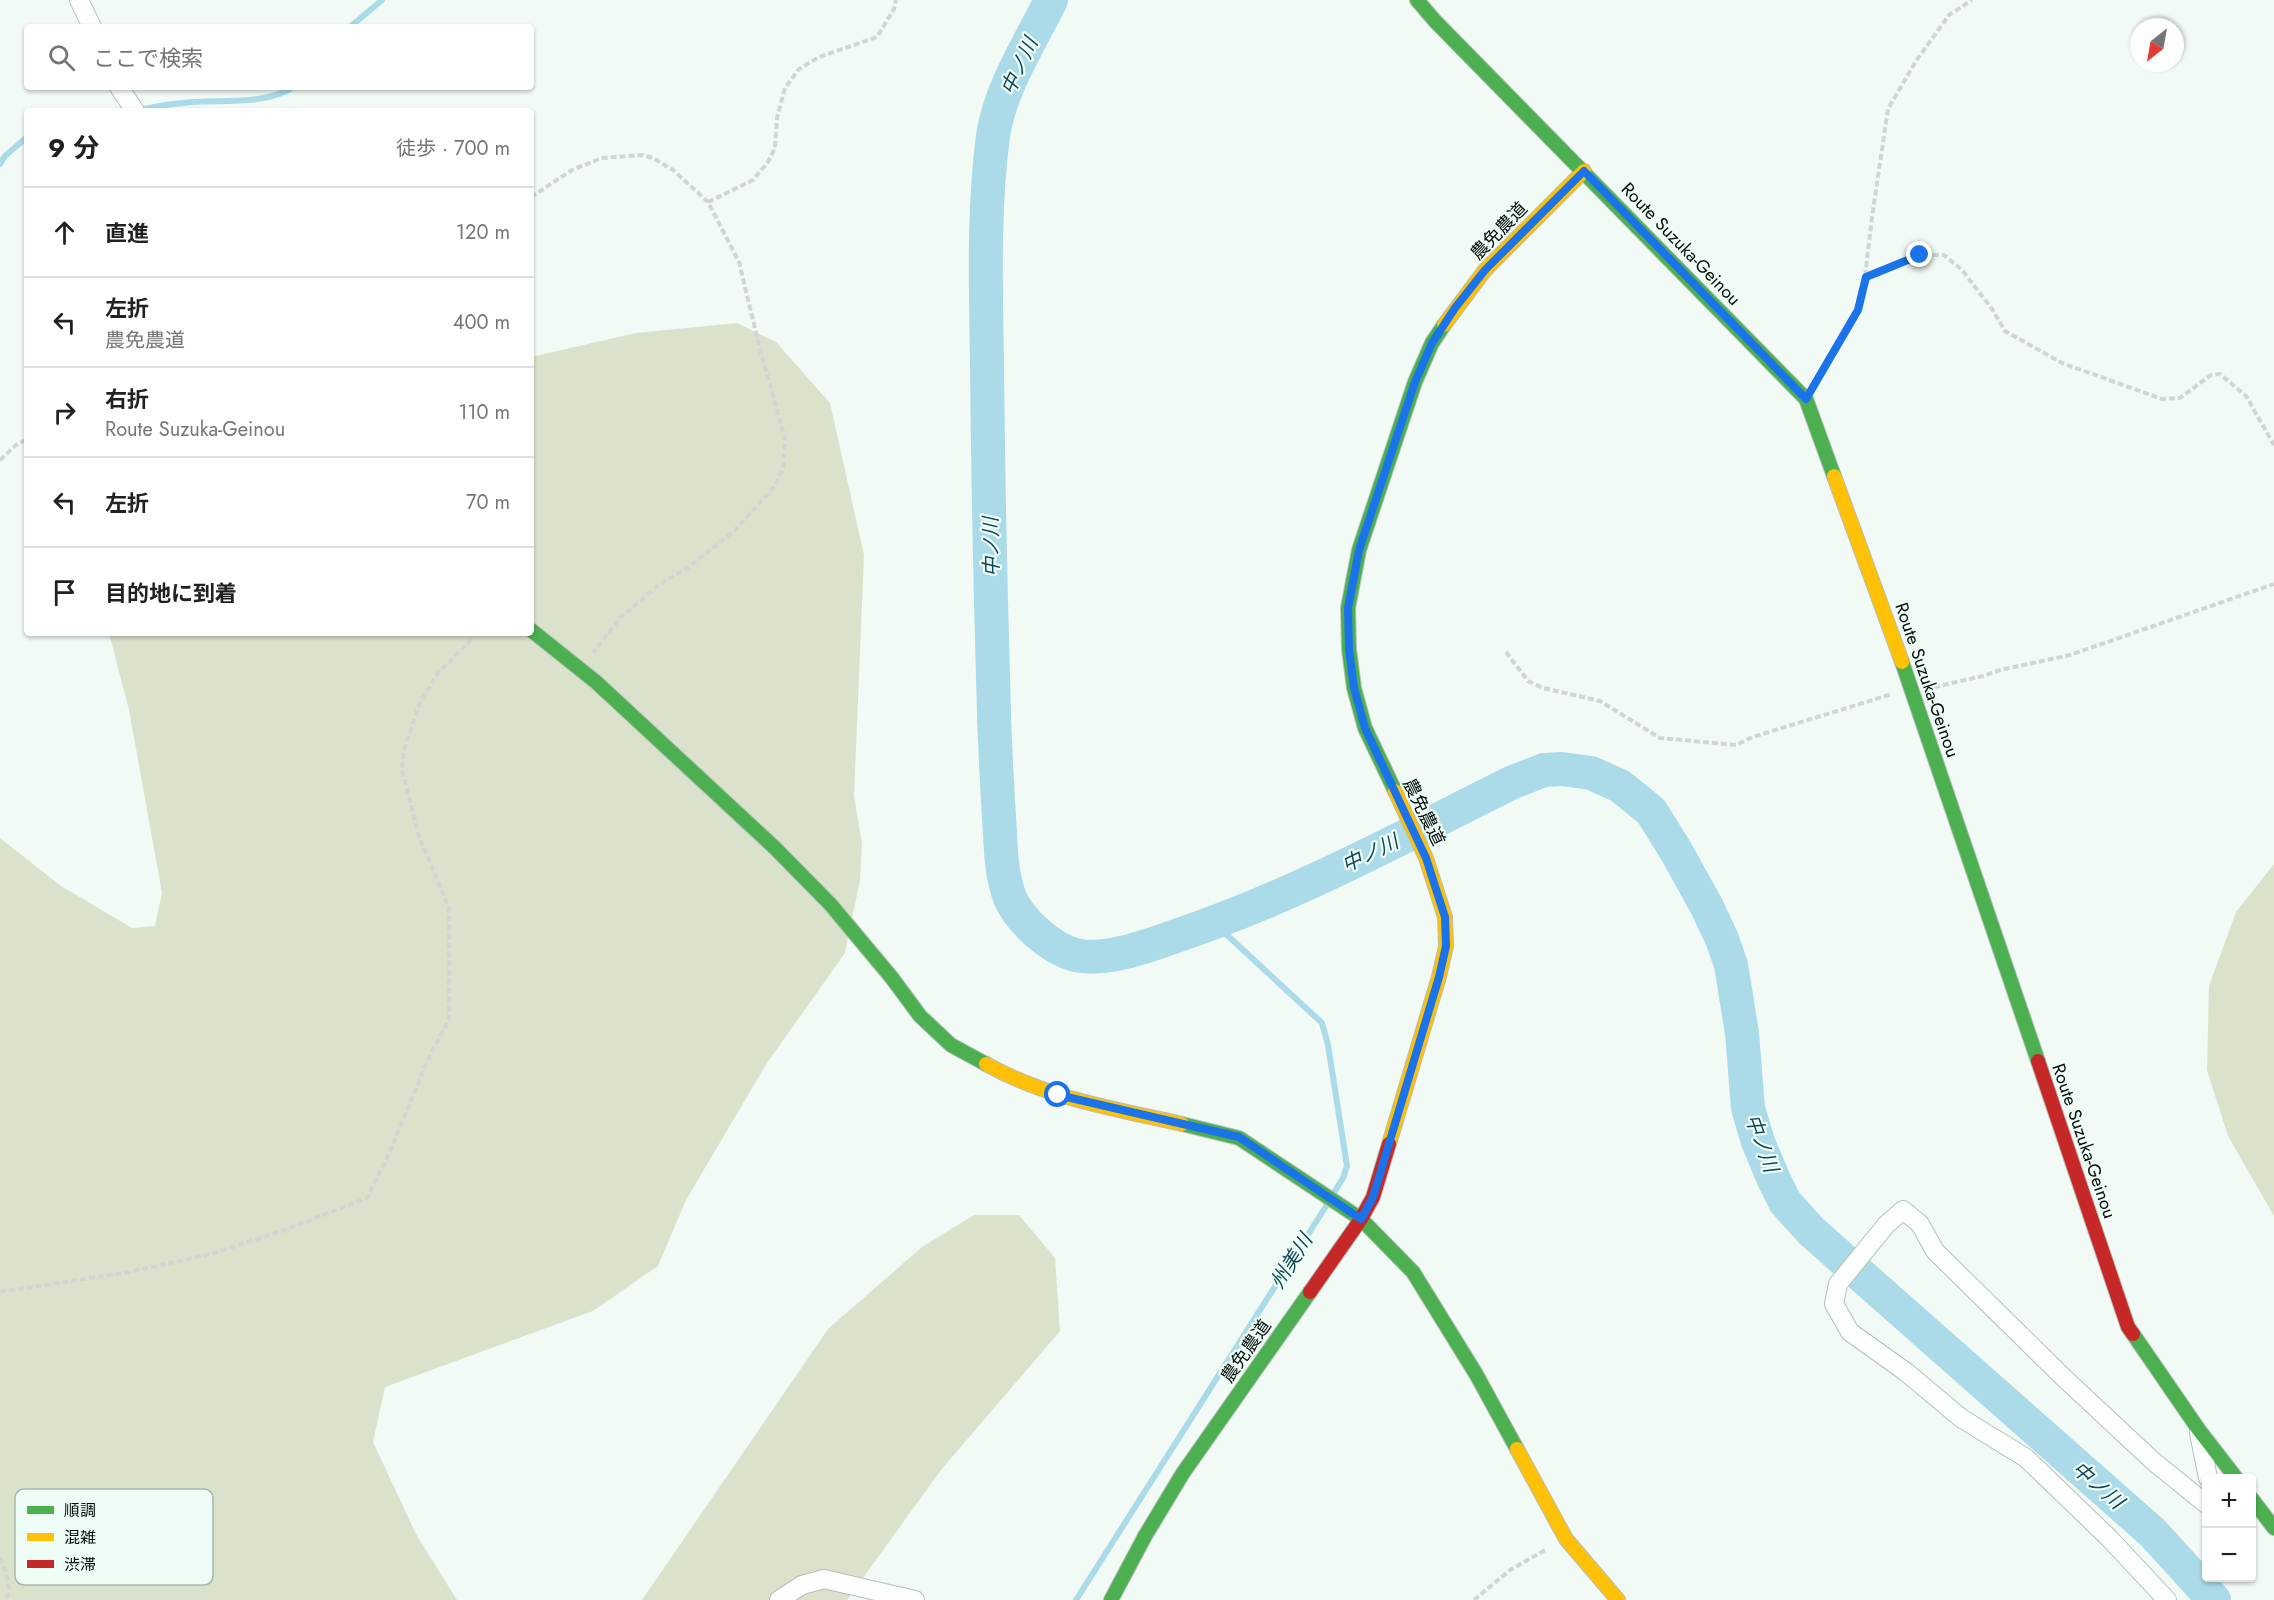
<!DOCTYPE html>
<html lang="ja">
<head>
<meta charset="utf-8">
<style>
	body { margin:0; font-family:Jost,"Noto Sans JP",sans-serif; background:#f6f6f6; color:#202124 }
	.controls { position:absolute; right:18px; bottom:18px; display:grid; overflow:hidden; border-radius:6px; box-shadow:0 2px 4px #0004 }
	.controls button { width:54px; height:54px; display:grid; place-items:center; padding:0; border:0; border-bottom:2px solid #e0e0e0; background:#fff; color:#202124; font:30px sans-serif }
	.compass { position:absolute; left:2130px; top:18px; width:54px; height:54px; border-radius:50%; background:#fff; box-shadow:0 2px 4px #0004; rotate:211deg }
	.stop { position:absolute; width:18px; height:18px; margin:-14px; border:4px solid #1a73e8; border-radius:50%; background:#fff }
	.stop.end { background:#1a73e8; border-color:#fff; box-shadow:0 2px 6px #0008 }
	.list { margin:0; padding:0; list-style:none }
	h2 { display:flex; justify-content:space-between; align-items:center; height:78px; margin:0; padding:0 24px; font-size:26px }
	h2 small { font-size:20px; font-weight:400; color:#757577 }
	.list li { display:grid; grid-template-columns:39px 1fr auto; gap:18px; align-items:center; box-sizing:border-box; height:90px; padding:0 24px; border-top:2px solid #e0e0e0 }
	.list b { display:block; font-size:22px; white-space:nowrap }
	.list p { margin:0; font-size:20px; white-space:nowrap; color:#757577 }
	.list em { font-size:20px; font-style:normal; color:#757577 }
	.icon { flex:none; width:33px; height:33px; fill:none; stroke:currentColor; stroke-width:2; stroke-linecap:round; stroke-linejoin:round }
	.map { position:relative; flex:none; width:2274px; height:1600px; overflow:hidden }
	.search { position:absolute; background:#fff; box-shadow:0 2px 4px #0004; left:24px; top:24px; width:510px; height:66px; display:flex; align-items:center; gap:15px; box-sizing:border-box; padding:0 21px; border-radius:6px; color:#757577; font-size:22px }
	.panel { position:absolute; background:#fff; box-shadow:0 2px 4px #0004; left:24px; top:108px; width:510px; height:528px; border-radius:6px }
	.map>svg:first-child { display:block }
	.green { fill:#dbe2cb }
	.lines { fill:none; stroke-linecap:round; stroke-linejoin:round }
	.stream { stroke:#abdae8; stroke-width:6 }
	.river { stroke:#abdae8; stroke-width:34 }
	.street-casing { stroke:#b5bfba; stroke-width:20 }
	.fast-casing { stroke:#b5bfba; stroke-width:16 }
	.slow-casing { stroke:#b5bfba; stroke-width:16 }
	.jam-casing { stroke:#b5bfba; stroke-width:16 }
	.path { stroke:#d2d5d3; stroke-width:4; stroke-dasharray:6 3; stroke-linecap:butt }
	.street { stroke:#fdfefe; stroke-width:18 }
	.fast { stroke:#4caf50; stroke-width:14 }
	.slow { stroke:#ffc107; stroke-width:14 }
	.jam { stroke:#c62828; stroke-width:14 }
	.route { stroke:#1a73e8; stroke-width:8 }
	.labels { text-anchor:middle; stroke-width:4.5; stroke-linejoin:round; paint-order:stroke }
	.street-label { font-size:18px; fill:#040f0b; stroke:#effdf7 }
	.water-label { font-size:20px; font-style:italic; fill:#114757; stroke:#effdf7 }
	.key { fill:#effdf7; stroke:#a8b6b0; stroke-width:1.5 }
	.key-label { font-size:16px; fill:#040f0b }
</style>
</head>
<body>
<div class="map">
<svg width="2274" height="1600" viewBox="0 0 2274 1600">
	<rect width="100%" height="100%" fill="#f2faf6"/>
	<!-- green -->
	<path class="green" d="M737 323 776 342 830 403 864 555 854 796 862 844 860 880 845 953 767 1063 686 1200 658 1266 593 1311 385 1387 373 1442 416 1534 457 1600H0V838L61 886 132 928 155 926 162 893 129 710 109 633H531V357L636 333Z
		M2274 864V1216L2228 1136 2207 1070 2209 986 2236 912Z
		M974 1215H1019L1055 1258 1060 1331 941 1470 847 1600H642L828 1329 922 1247Z"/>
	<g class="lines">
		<!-- stream -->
		<path class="stream" d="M350 27 382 0
			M136 110C151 108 167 104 183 103 215 99 266 106 293 87
			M0 164 5 156 27 137
			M1214 923 1322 1023 1328 1045 1347 1166 1343 1178 1333 1194
			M1076 1600 1328 1203"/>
		<!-- river -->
		<path class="river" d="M1051 0C1030 43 1000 88 993 136 983 211 986 289 987 365 988 469 990 573 993 677 994 724 996 770 999 817 1001 844 1000 872 1010 898 1020 921 1050 948 1075 955 1105 962 1148 946 1176 936 1293 897 1402 837 1513 782L1544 770 1562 769 1591 773 1620 786 1651 811 1676 851 1707 907 1722 939 1731 965 1742 1033 1748 1108 1758 1142 1774 1180 1785 1202 1811 1231 2153 1533 2214 1600"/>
		<!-- street casing -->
		<g class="street-casing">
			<path id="street" d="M79 0 92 27
				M119 87 135 111
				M2199 1433 2208 1478
				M779 1600 802 1585 824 1579 915 1600
				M2167 1600 2109 1538 2026 1458 1961 1418 1906 1372 1850 1332 1834 1304 1838 1284 1886 1225 1903 1210 1920 1224 1935 1251 2062 1376 2153 1461 2206 1504"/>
		</g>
		<!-- fast casing -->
		<g class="fast-casing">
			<path id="fast" d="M1417 0 1435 21 1806 399 1834 476
				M531 630 596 682 775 848 831 905 892 978 920 1016 951 1045 986 1064
				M1902 662 2038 1061
				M1395 791 1365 728 1354 688 1349 649 1348 608 1359 550 1415 382 1432 343 1444 325
				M1182 1124 1239 1138 1361 1219 1413 1272 1476 1374 1517 1449
				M2133 1334 2199 1430 2236 1478
				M2252 1499 2274 1528
				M1111 1600 1145 1536 1183 1473 1310 1292"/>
		</g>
		<!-- slow casing -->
		<g class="slow-casing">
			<path id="slow" d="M1444 325 1485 270 1584 171
				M1834 476 1902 662
				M986 1064C1046 1098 1116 1109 1182 1124
				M1389 1144 1439 977 1446 946 1445 917 1426 858 1395 791
				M1517 1449 1566 1539 1618 1600"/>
		</g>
		<!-- jam casing -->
		<g class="jam-casing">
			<path id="jam" d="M2038 1061 2128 1327 2133 1334
				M1310 1292 1361 1219 1373 1197 1389 1144"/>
		</g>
		<!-- path -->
		<path class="path" d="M531 197 572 170 602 158 642 155 653 158 673 170 708 202 739 262 761 353 785 439 783 468 775 486 734 531 689 567 660 584 621 617 593 653
			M708 202 753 180 768 162 775 148 777 118 785 88 799 69 819 57 877 37 894 9 896 0
			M1865 277 1920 255H1944L1962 270 1992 309 2005 331 2062 363 2162 399 2180 398 2211 375 2220 374 2246 396 2274 445
			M1817 381 1858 311 1865 277 1872 217 1888 109 1916 61 1949 15 1972 0
			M0 460 16 445 27 439
			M1506 652 1528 681 1543 688 1600 701 1660 738 1736 745 1753 737 1892 694
			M1934 687 1983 676 2000 670 2070 655 2274 584
			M0 1292 129 1272 211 1254 282 1231 367 1198 388 1156 430 1055 449 1020V908L419 837 402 770 404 750 420 702 438 673 469 642 474 633
			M0 1558C5 1571 13 1587 6 1600
			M1474 1600 1510 1570 1547 1549"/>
		<!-- street -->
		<use href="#street" class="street"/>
		<!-- fast -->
		<use href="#fast" class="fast"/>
		<!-- slow -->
		<use href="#slow" class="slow"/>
		<!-- jam -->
		<use href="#jam" class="jam"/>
	</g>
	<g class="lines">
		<!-- route -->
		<path class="route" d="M1058 1095 1239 1137 1361 1219 1373 1197 1439 977 1446 946 1445 917 1426 858 1365 728 1354 688 1349 649 1348 608 1359 550 1415 382 1432 343 1455 308 1485 270 1584 171 1806 399 1858 310 1866 277 1920 255"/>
	</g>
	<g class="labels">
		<!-- street labels -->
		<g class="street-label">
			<text transform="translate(1499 231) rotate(-46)" y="6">農免農道</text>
			<text transform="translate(1681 244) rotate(46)" y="6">Route Suzuka-Geinou</text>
			<text transform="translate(1927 680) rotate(71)" y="6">Route Suzuka-Geinou</text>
			<text transform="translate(1424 812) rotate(64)" y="6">農免農道</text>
			<text transform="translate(2084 1141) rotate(71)" y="6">Route Suzuka-Geinou</text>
			<text transform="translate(1246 1351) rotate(-55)" y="6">農免農道</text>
		</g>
		<!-- water labels -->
		<g class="water-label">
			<text transform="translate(1019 66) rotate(-65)" y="7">中ノ川</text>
			<text transform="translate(991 547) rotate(-91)" y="7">中ノ川</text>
			<text transform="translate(1370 853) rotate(-26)" y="7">中ノ川</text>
			<text transform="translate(1762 1143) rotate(70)" y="7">中ノ川</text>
			<text transform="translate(1291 1261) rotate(-58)" y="7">州美川</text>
			<text transform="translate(2098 1485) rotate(41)" y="7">中ノ川</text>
		</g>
	</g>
	<!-- legend -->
	<rect x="15" y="1489" width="198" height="96" rx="9" class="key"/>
	<rect x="27" y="1506" width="27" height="8" fill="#4caf50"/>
	<rect x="27" y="1533" width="27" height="8" fill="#ffc107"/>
	<rect x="27" y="1560" width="27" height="8" fill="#c62828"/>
	<g class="key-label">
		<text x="64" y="1516">順調</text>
		<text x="64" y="1543">混雑</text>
		<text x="64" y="1570">渋滞</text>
	</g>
</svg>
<div class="controls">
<button>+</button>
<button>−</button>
</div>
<svg class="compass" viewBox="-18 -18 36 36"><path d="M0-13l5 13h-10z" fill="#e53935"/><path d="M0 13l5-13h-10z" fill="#757577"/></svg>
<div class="stop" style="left:1058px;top:1095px"></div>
<div class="stop end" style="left:1920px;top:255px"></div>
<div class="search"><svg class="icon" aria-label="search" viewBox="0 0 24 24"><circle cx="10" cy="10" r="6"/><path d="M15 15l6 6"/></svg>ここで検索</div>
<section class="panel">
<h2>9 分<small>徒歩 · 700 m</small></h2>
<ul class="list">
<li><svg class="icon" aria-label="ahead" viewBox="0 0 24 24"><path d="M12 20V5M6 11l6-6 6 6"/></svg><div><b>直進</b></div><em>120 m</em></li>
<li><svg class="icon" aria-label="left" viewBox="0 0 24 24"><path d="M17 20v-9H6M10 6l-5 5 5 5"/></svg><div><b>左折</b><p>農免農道</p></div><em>400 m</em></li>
<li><svg class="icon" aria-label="right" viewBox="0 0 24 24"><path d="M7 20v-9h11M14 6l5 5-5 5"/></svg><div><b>右折</b><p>Route Suzuka-Geinou</p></div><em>110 m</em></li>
<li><svg class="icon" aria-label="left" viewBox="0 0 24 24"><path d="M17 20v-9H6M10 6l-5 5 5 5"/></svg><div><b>左折</b></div><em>70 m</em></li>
<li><svg class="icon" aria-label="arrive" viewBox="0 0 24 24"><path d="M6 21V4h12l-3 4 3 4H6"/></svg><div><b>目的地に到着</b></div></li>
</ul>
</section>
</div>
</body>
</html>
